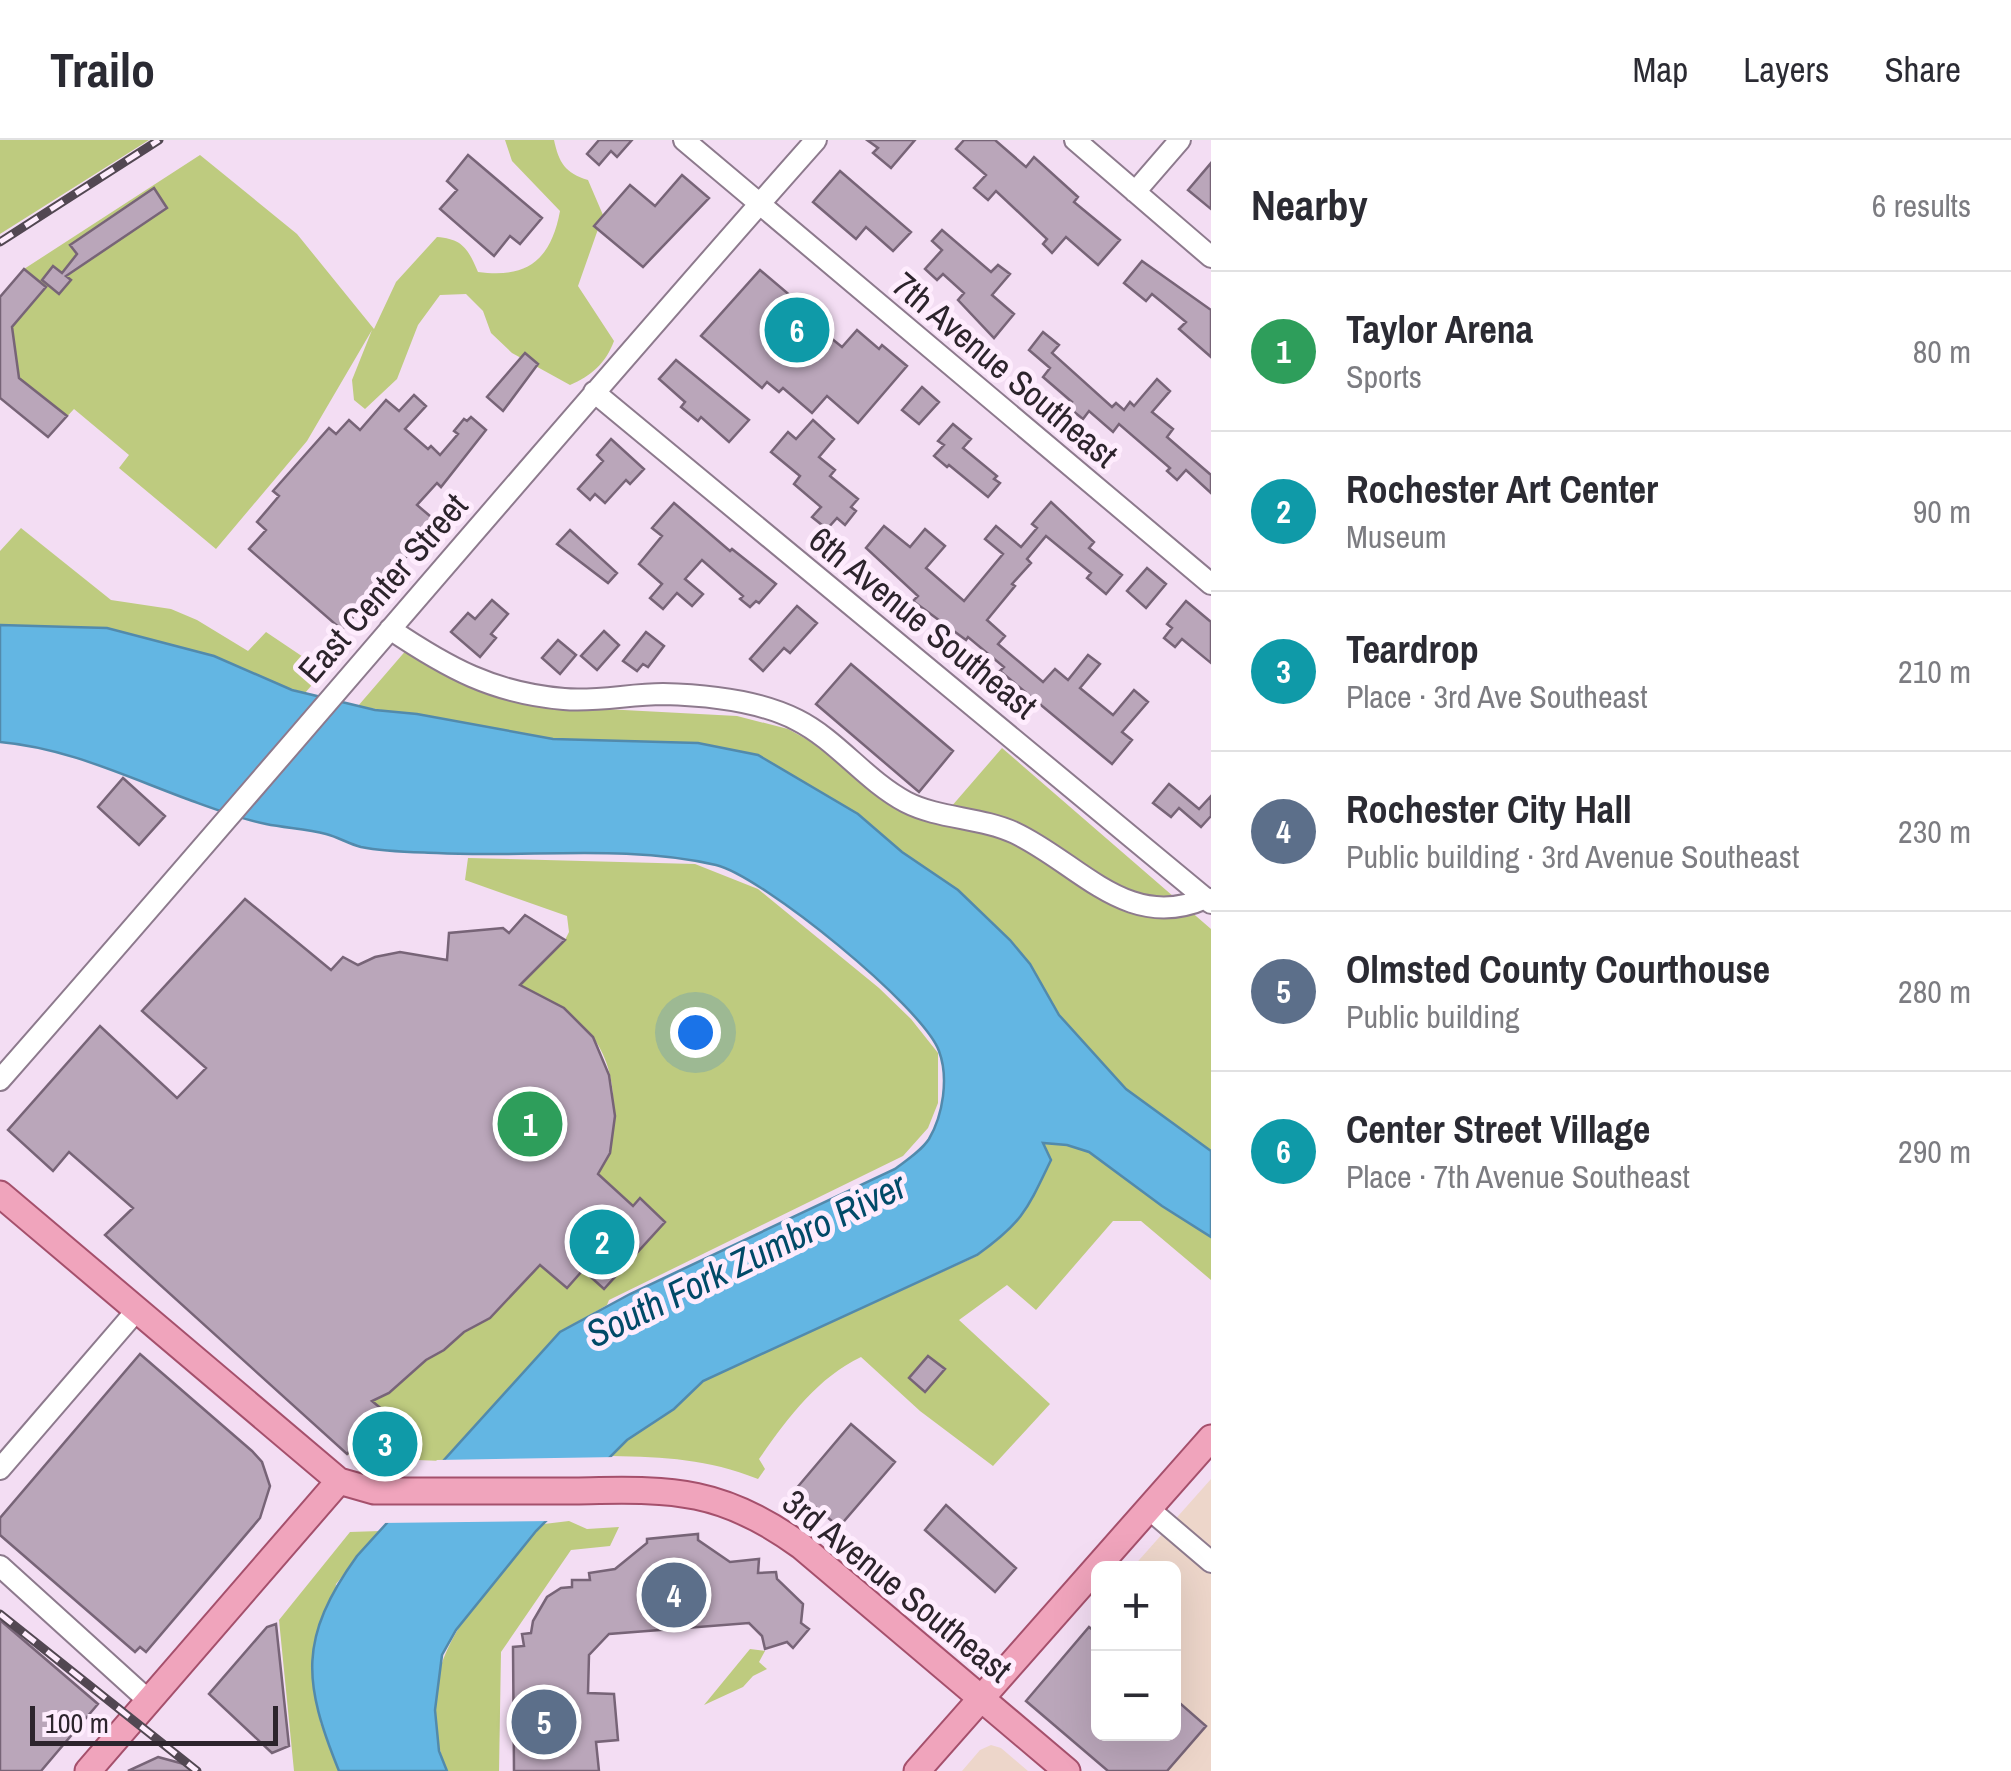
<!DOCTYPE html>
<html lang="en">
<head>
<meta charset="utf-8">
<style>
	body { margin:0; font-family:"Archivo Narrow",sans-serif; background:#f7f7f7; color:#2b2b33 }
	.controls { position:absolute; right:30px; bottom:30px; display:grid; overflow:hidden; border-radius:15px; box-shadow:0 10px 40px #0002 }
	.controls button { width:90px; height:90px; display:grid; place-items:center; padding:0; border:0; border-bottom:2px solid #e1e1e2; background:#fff; color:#2b2b33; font:50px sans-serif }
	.scale { position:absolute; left:30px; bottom:25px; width:248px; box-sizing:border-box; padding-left:10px; border:5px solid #2c242c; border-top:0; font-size:28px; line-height:35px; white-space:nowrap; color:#2c242c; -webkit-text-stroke:8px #feecfd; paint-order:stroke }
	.you { position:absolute; left:695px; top:892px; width:35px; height:35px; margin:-25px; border:8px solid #fff; border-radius:50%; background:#1a73e8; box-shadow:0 0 0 15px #1a73e833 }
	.badge { display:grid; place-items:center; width:65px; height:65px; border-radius:50%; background:#d93025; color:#fff; font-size:32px; font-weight:700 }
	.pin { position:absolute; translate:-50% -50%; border:5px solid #fff; box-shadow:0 2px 10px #0006 }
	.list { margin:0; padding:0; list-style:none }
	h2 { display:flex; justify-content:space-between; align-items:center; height:130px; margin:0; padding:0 40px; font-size:42px }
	h2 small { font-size:32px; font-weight:400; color:#7c7c81 }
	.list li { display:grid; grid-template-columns:65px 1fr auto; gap:30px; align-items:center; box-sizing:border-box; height:160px; padding:0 40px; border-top:2px solid #e1e1e2 }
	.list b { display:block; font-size:38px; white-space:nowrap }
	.list p { margin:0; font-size:32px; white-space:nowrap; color:#7c7c81 }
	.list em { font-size:32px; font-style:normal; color:#7c7c81 }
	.map { position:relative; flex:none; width:1211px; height:1631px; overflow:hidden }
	header { display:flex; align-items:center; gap:60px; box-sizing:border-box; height:140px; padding:0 50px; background:#fff; border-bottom:2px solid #e1e1e2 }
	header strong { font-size:48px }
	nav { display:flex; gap:55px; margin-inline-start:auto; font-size:35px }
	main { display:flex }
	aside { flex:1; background:#fff }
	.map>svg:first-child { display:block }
	.commercial { fill:#edd6ca }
	.green { fill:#becb7f }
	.water { fill:#63b6e3; stroke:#528aac; stroke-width:2.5 }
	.pier { fill:#f3ddf3 }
	.building { fill:#baa6ba; stroke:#776477; stroke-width:2.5 }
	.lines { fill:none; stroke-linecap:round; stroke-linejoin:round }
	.minor-casing { stroke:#8d7a8d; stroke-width:24 }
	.major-casing { stroke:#a5506c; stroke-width:29 }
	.minor { stroke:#fff; stroke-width:20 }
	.major { stroke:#f0a4bc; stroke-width:25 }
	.rail-casing { stroke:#524752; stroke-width:9 }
	.rail { stroke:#feecfd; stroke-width:5; stroke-dasharray:15; stroke-linecap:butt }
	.labels { text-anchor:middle; stroke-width:10; stroke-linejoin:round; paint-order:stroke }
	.street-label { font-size:35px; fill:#2c242c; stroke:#feecfd }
	.water-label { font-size:38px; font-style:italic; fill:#014a68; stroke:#feecfd }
</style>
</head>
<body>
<header>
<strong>Trailo</strong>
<nav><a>Map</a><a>Layers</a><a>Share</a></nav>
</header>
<main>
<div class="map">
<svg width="1211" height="1631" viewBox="0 0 1211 1631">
	<rect width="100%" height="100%" fill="#f3ddf3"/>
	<!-- commercial -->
	<path class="commercial" d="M1211 1339V1631H1167L1206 1586 1174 1558V1428H1132Z
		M991 1605 1001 1608 1028 1631H962L980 1610Z"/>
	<!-- green -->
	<path class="green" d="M0 0H149L0 94Z
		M505 0H554C559 23 565 33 588 40L603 75 578 146 614 201C606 223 591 236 570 245L512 213 491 193 483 171 466 154 440 155 418 185 397 239 365 269 354 260 352 240 372 190 307 301 216 409 119 328 129 315 74 269 48 297 0 258V157L24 129 200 15 297 94 374 189 396 142 437 97C463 99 468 109 478 132 528 139 551 119 560 71L512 21Z
		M21 388 111 460 171 469 197 480 248 511 266 492 324 531 305 553 270 542 214 516 107 488 0 485V411Z
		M408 508 567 567 737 576 788 589 819 606 890 660 951 667 1002 608 1211 789V1011L1126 949 1059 875 1030 824 1010 800 958 750 902 712 858 674 758 615 698 603 553 599 358 566Z
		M468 718 695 724 758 749 879 848 911 879 938 913V963L928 988 903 1016 609 1160 607 1165 560 1192 443 1321 417 1320 378 1327 347 1314 384 1272 372 1261 389 1253 426 1220 464 1192 490 1178 539 1123 567 1148 583 1130 604 1149 665 1082 640 1059 633 1066 598 1034C619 996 621 929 590 894 570 872 546 859 520 845L565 800 569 792 567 776 465 740Z
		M1042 1003 1067 1005 1089 1012 1162 1066 1211 1097V1140L1141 1081H1113L1036 1170 1007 1145 959 1180 1050 1264 993 1326 920 1271 861 1217C817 1238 787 1279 759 1319L765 1329 758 1339C707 1319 666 1317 611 1316L627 1300 674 1269 703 1241 977 1116C1023 1082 1027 1071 1050 1020Z
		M569 1381 587 1389 619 1387 610 1406 571 1410 501 1512 499 1631H447C405 1525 474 1465 536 1391L544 1384Z
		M380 1391 336 1444 320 1582 339 1631H294L279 1480 350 1392Z
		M750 1509 765 1511 759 1522 767 1529 753 1536 743 1547 704 1565Z"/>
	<!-- water -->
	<path class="water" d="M0 485 107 488 214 516 292 550 375 570 417 574 553 599 698 603 758 615 858 674 902 712 958 750 1010 800 1030 824 1059 875 1126 949 1211 1011V1097L1162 1066 1089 1012 1067 1005 1043 1003 1051 1020C1027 1070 1023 1082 977 1115L703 1241 674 1269 627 1300 536 1391 456 1490 442 1515 435 1570 439 1611 447 1631H339C303 1542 298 1498 357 1416L560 1192 630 1154 895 1029C907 1020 921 1011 929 999 943 975 949 938 939 911 923 867 762 736 716 725 626 704 528 718 437 713 412 712 386 712 361 707 349 704 338 697 326 694 307 689 286 688 266 684 240 679 212 668 187 659 125 636 67 608 0 602Z"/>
	<!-- pier -->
	<path class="pier" d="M618 1317 553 1381 380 1383 437 1320Z"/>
	<!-- building -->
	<path class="building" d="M599 0H632L617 17 611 11 599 25 587 14Z
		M867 0H915L891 28 873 13 878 8Z
		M964 0H995L1026 27 1034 17 1078 57 1074 62 1120 100 1098 125 1066 97 1052 113 1043 104 1047 99 996 51 988 60 974 48 986 35 956 9Z
		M468 15 542 78 520 104 510 96 494 116 440 69 457 50 447 41Z
		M1211 23V69L1188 50Z
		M840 31 911 92 893 111 866 87 856 99 813 62Z
		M682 35 709 58 643 127 594 86 630 45 655 66Z
		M154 48 167 68 66 136 71 140 59 154 42 140 53 126 62 133 77 114 70 105Z
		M942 90 991 132 998 125 1010 134 992 155 1014 174 994 198 958 160 964 153 943 134 937 140 925 129 942 110 932 101Z
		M1142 121 1211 170V217L1179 189 1186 182 1152 154 1146 161 1124 143Z
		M24 129 46 147 12 187 19 238 67 276 48 297 0 258V157Z
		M760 130 819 180 815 185 842 207 857 190 879 209 882 205 907 226 858 283 827 256 812 273 783 248 779 252 767 242 762 248 701 196Z
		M1043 192 1059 205 1052 213 1112 267 1116 263 1124 270 1130 262 1134 266 1157 239 1170 251 1152 272 1173 289 1167 297 1211 335V353L1186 330 1177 340 1167 331 1170 328 1119 284 1113 292 1089 271 1083 279 1068 267 1072 262 1043 237 1050 228 1029 210Z
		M525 213 538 224 503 271 487 257Z
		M676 220 749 280 729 302 701 277 698 281 681 267 685 262 659 239Z
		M922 247 939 262 919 284 902 270Z
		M414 255 426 266 405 289 428 309 431 306 440 315 458 294 454 291 464 279 467 281 471 277 486 290 441 347 437 343 417 365 437 382 342 490 249 409 266 390 257 382 279 356 273 351 329 288 336 294 349 280 360 290 386 260 399 271Z
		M813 280 834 299 819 317 835 330 830 336 858 359 851 367 856 371 845 385 837 378 827 389 812 377 821 367 794 344 800 336 771 312 788 292 796 299Z
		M953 284 971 299 963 308 997 336 994 339 1000 343 988 357 949 325 947 327 934 316 944 305 938 301Z
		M611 299 644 329 630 344 626 340 605 363 595 354 590 360 578 349 603 321 597 315Z
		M1051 362 1094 402 1089 408 1122 435 1106 454 1087 438 1091 433 1046 396 1027 419 1031 423 1012 444 1015 446 987 480 1005 496 998 504 1043 542 1055 529 1068 540 1088 515 1100 524 1080 548 1113 575 1134 550 1148 562 1122 592 1132 600 1112 624 1000 531 1004 527 968 497 966 500 913 461 918 456 866 408 884 386 910 407 925 389 945 406 926 428 964 461 1003 414 985 399 996 386 1021 407 1037 388 1032 384Z
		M674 363 730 411 732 409 776 444 759 463 756 461 750 467 740 459 743 456 702 420 685 439 703 454 692 466 677 453 663 469 650 458 662 444 639 424 662 396 652 388Z
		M570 390 617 433 608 443 557 404Z
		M1147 428 1166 444 1146 468 1127 451Z
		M492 460 508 474 491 494 496 498 480 517 451 492 468 473 475 479Z
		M1186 461 1211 482V523L1182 499 1175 507 1164 498 1172 488 1167 484Z
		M797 466 817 483 790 513 784 508 763 531 750 519Z
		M604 491 619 505 597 530 581 516Z
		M646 492 664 506 648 527 643 524 637 531 623 521Z
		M558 500 576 515 560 534 542 518Z
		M851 524 953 611 919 652 816 564Z
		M123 638 165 676 139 705 98 667Z
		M1169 644 1199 669 1211 656V676L1201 687 1179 668 1171 677 1153 663Z
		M245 759 331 830 343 817 358 825 375 817 400 812 447 820 449 793 503 788 509 793 525 775 565 800 520 845 564 868 593 897 609 935 615 976 610 1013 598 1034 633 1066 640 1058 665 1082 604 1149 583 1130 567 1148 540 1125 490 1178 464 1192 444 1210 426 1220 389 1253 372 1261 384 1271 347 1314 105 1095 133 1068 69 1012 53 1031 8 990 100 886 177 958 206 928 142 871Z
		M140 1214 252 1311 262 1322 270 1346 260 1378 146 1512 140 1507 135 1512 0 1395V1378Z
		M928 1216 945 1229 925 1252 909 1238Z
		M851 1284 895 1322 839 1387 795 1350Z
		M946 1365 1016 1428 995 1452 925 1390Z
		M698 1394V1400L730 1422 759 1419 758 1433 776 1432 777 1439 803 1464 801 1483 809 1489 793 1508 787 1502 765 1509 762 1496 749 1483 609 1494 589 1515 588 1553 614 1554 618 1600 596 1602 599 1631H514L513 1507 524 1506 522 1494 531 1493 533 1481 547 1457 561 1448 572 1447V1440H590L589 1433 615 1429 647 1403V1399Z
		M0 1480 98 1564 41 1631H0Z
		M276 1484 289 1606 272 1613 209 1554 267 1487Z
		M1089 1487 1098 1494V1594H1174V1558L1206 1586 1167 1631H1108L1026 1561Z
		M158 1617 195 1627 194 1631H128Z"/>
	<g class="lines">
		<!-- minor casing -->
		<g class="minor-casing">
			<path id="minor" d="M684 0 1211 444
				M1075 0 1211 117
				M1135 52 1180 0
				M594 252 1211 763
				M390 489C448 528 493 553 564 559 597 562 630 554 663 554 705 555 758 560 797 580 837 600 865 640 906 662 939 679 981 677 1015 693 1079 723 1128 793 1206 758
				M0 940C274 628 541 310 816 0
				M0 1329 137 1170
				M1149 1369 1211 1422
				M0 1426 149 1561"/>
		</g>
		<!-- major casing -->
		<g class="major-casing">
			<path id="major" d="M0 1054 339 1341 374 1351C433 1351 492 1351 552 1351 656 1351 711 1340 801 1406L1067 1631
				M88 1631 339 1341
				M917 1631 1211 1298"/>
		</g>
		<!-- minor -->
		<use href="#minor" class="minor"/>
		<!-- major -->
		<use href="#major" class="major"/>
		<!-- rail casing -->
		<g class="rail-casing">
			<path id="rail" d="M0 102 159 0
				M0 1474 197 1631"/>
		</g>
		<!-- rail -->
		<use href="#rail" class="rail"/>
	</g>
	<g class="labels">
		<!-- street labels -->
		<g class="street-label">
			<text transform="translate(1005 230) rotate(40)" y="12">7th Avenue Southeast</text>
			<text transform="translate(383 448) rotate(-49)" y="12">East Center Street</text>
			<text transform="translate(923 483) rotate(39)" y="12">6th Avenue Southeast</text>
			<text transform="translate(897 1446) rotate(39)" y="12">3rd Avenue Southeast</text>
		</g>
		<!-- water labels -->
		<g class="water-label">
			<text transform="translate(746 1120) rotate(-26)" y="13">South Fork Zumbro River</text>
		</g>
	</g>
</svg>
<div class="controls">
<button>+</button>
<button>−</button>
</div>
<div class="scale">100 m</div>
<div class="you"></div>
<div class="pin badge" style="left:530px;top:984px;background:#2e9e5b">1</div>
<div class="pin badge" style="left:602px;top:1102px;background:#0f9aa8">2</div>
<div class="pin badge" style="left:385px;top:1304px;background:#0f9aa8">3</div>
<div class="pin badge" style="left:674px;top:1455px;background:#5c6f8a">4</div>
<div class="pin badge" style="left:544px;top:1582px;background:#5c6f8a">5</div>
<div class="pin badge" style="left:797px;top:190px;background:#0f9aa8">6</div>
</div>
<aside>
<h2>Nearby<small>6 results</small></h2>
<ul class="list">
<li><span class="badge" style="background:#2e9e5b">1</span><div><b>Taylor Arena</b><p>Sports</p></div><em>80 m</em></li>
<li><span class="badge" style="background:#0f9aa8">2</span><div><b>Rochester Art Center</b><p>Museum</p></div><em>90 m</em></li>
<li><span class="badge" style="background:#0f9aa8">3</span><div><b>Teardrop</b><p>Place · 3rd Ave Southeast</p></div><em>210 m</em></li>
<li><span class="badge" style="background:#5c6f8a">4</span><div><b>Rochester City Hall</b><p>Public building · 3rd Avenue Southeast</p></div><em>230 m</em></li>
<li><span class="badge" style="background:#5c6f8a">5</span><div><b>Olmsted County Courthouse</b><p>Public building</p></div><em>280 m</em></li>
<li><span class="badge" style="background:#0f9aa8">6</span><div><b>Center Street Village</b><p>Place · 7th Avenue Southeast</p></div><em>290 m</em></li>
</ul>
</aside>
</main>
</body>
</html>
